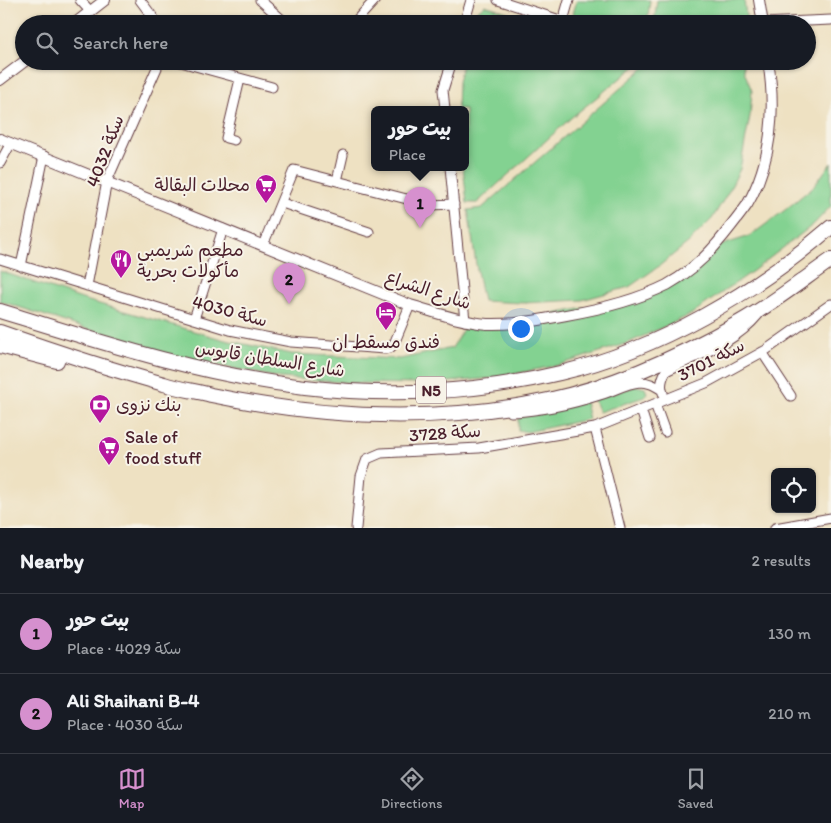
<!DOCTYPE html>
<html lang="en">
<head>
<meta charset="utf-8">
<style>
	body { margin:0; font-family:Itim,"Playpen Sans Arabic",sans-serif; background:#20242c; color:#f1f3f6 }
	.controls { position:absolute; right:15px; bottom:15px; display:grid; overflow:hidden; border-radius:8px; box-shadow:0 1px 4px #0004 }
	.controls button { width:45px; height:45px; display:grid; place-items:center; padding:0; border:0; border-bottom:1px solid #363941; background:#171b24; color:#f1f3f6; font:25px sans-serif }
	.you { position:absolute; left:520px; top:328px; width:18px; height:18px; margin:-12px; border:4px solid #fff; border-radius:50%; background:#1a73e8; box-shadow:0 0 0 8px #1a73e833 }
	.badge { display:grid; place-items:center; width:32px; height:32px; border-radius:50%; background:#d690ce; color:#111; font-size:16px; font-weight:700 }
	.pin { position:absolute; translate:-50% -41px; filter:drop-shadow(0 1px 2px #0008) }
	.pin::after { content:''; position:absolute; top:26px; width:18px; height:15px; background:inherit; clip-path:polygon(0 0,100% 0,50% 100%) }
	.popup { position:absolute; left:371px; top:106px; width:98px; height:65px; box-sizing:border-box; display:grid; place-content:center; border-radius:8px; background:#171b24; filter:drop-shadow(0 1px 4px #0005); font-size:16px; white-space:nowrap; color:#9ea1a6 }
	.popup b { font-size:19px; color:#f1f3f6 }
	.popup::after { content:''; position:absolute; left:50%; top:100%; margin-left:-10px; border:10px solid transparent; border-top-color:#171b24 }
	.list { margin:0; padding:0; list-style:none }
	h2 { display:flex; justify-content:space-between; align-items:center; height:65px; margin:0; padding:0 20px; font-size:21px }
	h2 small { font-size:16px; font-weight:400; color:#9ea1a6 }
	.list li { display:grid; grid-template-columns:32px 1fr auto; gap:15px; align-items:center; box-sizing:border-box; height:80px; padding:0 20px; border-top:1px solid #363941 }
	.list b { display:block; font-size:19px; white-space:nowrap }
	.list p { margin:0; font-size:16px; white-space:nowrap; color:#9ea1a6 }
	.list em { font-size:16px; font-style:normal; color:#9ea1a6 }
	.icon { flex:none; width:28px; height:28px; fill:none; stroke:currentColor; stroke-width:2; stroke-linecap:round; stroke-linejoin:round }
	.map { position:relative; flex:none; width:831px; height:528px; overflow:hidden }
	.search { position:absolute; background:#171b24; box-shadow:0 1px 4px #0004; left:15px; right:15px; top:15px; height:55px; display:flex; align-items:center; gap:12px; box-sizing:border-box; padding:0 18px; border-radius:28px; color:#9ea1a6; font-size:19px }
	.sheet { height:225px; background:#171b24 }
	nav { display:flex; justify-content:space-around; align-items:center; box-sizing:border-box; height:70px; border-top:1px solid #363941; background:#171b24; font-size:14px; color:#9ea1a6 }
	nav a { display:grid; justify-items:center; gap:2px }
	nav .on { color:#d690ce }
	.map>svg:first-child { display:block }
	.green { fill:#83d291; stroke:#66785e }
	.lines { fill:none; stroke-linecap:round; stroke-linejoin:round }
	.minor-casing { stroke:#633c42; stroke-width:11 }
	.tertiary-casing { stroke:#633c42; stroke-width:12 }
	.trunk-casing { stroke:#633c42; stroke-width:16 }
	.minor { stroke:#fff; stroke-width:9 }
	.tertiary { stroke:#fff; stroke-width:10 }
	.trunk { stroke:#fff; stroke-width:14 }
	.labels { text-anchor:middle; stroke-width:4; stroke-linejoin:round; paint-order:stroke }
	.shield { fill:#f7f3e8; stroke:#7e5f64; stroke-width:1 }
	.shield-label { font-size:16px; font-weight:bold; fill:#4a1f2b }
	.street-label { font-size:18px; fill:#4a1f2b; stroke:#f7f3e8 }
	.poi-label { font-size:18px; fill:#4a1f2b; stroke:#f7f3e8; text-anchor:start }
</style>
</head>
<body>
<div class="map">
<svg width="831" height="528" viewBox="0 0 831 528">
	<rect width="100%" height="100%" fill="#f7f3e8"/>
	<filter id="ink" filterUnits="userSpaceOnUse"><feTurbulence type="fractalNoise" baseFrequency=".02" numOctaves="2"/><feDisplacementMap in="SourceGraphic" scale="10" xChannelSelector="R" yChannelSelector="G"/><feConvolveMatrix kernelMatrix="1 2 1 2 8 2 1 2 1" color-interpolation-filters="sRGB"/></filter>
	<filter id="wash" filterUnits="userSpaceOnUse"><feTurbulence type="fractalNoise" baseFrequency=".0096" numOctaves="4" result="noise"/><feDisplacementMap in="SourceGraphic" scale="20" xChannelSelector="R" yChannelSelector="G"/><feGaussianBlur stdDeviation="1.12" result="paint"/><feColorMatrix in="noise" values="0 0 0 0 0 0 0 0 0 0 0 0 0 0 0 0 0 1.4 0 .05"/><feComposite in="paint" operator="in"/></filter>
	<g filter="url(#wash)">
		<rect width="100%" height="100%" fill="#eee1c2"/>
		<!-- green -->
		<path class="green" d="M577 0H650L647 24H570Z
			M657 0H744L747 24H654Z
			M485 5 544 24H473L476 12Z
			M463 61H642L572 117 477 203H467L463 167H465V109H457L458 82Z
			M652 61H743L744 71 752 91 750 116 740 169 729 191 712 219 689 242 658 267 629 287 582 300 523 303 483 301C476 271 473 241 468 210L482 208Z
			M831 163V206L814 224 753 271 690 315 628 343 559 365 494 378 426 384 356 383 280 378 164 354 0 301V271L82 299 225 340 292 354 400 359 452 348 466 324 489 326 648 296 719 246 750 236 785 210 814 186Z
			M637 386 645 388 647 393 644 397 599 412 593 399Z
			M585 402 589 419 527 432 518 430V418Z"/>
	</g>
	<g filter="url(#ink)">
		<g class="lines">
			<!-- minor casing -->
			<g class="minor-casing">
				<path id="minor" d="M80 0 90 11
					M140 0 158 24
					M260 0 287 24
					M498 0 563 21 569 0
					M763 23 831 20
					M353 24 375 0
					M464 24 471 0
					M177 61 272 87
					M445 109 443 90 452 61
					M234 140 226 138 240 79
					M0 163 11 143
					M450 167 465 321
					M337 181 343 155
					M282 203 369 232
					M263 245 294 170 430 205 454 204
					M0 259 230 330 291 342 385 349 390 348 394 344 410 305
					M21 266 44 156
					M87 286 107 181 160 61
					M194 319 223 229
					M762 352 791 396
					M663 393C660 386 662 378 666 371 698 355 734 344 758 315
					M655 404 665 432
					M641 410 650 438
					M511 412C542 411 572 404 603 394 615 390 627 383 640 382 649 382 654 385 662 390
					M595 428 620 528
					M356 528 361 476 367 459 381 453 479 448 595 428 706 383 766 350 831 304
					M775 528 831 518"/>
			</g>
			<!-- tertiary casing -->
			<g class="tertiary-casing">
				<path id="tertiary" d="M759 0 763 24
					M74 24 105 0
					M0 80 25 61
					M0 139 410 305C435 312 461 322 487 324 514 325 540 320 566 315 601 309 635 301 667 285 689 273 709 254 724 235 732 225 740 215 747 205 772 162 776 109 768 61"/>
			</g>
			<!-- trunk casing -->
			<g class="trunk-casing">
				<path id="trunk" d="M0 311C100 342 201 375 305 387 389 397 478 393 560 373 658 350 756 292 831 227
					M0 332C54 351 109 369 164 384 179 389 196 391 211 395 322 418 437 424 548 400 614 386 682 355 740 322 772 304 801 281 831 260
					M0 346 57 361"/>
			</g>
			<!-- minor -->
			<use href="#minor" class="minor"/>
			<!-- tertiary -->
			<use href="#tertiary" class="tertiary"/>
			<!-- trunk -->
			<use href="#trunk" class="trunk"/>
		</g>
	</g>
	<!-- icons -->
	<defs>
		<g id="supermarket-pin" transform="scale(1.125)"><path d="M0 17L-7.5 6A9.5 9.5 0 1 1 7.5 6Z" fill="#b5179e" stroke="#f7f3e8"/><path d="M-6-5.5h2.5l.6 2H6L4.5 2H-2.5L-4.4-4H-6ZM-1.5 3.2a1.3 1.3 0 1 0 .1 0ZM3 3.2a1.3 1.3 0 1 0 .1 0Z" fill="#fff"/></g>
		<g id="restaurant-pin" transform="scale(1.125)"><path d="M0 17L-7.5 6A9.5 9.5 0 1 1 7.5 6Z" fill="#b5179e" stroke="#f7f3e8"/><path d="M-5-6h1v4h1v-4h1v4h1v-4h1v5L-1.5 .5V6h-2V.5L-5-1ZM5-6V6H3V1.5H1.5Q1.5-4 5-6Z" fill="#fff"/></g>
		<g id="hotel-pin" transform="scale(1.125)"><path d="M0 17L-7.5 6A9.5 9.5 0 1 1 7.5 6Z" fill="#b5179e" stroke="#f7f3e8"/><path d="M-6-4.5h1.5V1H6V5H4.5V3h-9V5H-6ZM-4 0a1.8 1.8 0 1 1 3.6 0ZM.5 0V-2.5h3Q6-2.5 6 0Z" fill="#fff"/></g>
		<g id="bank-pin" transform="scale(1.125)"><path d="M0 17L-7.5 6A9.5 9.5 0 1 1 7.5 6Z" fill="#b5179e" stroke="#f7f3e8"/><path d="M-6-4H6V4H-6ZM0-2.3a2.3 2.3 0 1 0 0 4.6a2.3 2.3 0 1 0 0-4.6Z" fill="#fff"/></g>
	</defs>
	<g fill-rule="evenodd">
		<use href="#supermarket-pin" x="266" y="185"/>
		<use href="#restaurant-pin" x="121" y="260"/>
		<use href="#hotel-pin" x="386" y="312"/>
		<use href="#bank-pin" x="100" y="405"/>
		<use href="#supermarket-pin" x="109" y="447"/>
	</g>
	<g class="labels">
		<!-- shield labels -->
		<rect class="shield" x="416" y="376.5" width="30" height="27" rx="4"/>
		<g class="shield-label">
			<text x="431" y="396">N5</text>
		</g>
		<!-- street labels -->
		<g class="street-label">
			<text transform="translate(105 151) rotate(-69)" y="6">سكة 4032</text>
			<text transform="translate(428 290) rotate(18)" y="6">شارع الشراع</text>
			<text transform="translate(230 311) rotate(15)" y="6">سكة 4030</text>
			<text transform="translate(270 359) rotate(9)" y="6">شارع السلطان قابوس</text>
			<text transform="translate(711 360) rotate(-27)" y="6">سكة 3701</text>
			<text transform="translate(445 433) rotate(-4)" y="6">سكة 3728</text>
		</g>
		<!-- poi labels -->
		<g class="poi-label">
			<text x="250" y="191" text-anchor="end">محلات البقالة</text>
			<text x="137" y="256">مطعم شريمبي<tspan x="137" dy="21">مأكولات بحرية</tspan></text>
			<text x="386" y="348" text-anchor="middle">فندق مسقط ان</text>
			<text x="116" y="411">بنك نزوى</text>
			<text x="125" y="443">Sale of<tspan x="125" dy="21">food stuff</tspan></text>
		</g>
	</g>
</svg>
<div class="controls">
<button><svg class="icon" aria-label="locate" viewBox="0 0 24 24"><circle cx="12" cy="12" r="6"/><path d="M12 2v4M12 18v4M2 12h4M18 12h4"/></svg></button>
</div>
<div class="you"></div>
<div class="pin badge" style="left:420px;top:228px">1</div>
<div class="popup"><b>بيت حور</b>Place</div>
<div class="pin badge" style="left:289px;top:304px">2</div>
<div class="search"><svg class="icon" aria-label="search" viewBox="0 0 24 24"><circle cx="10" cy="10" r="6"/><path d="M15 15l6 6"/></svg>Search here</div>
</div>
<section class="sheet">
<h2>Nearby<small>2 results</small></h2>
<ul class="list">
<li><span class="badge">1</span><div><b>بيت حور</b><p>Place · سكة 4029</p></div><em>130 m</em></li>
<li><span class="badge">2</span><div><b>Ali Shaihani B-4</b><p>Place · سكة 4030</p></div><em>210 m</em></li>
</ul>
</section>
<nav>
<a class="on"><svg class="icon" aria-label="map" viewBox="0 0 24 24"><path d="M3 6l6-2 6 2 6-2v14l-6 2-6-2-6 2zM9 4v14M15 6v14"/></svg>Map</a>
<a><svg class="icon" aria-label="directions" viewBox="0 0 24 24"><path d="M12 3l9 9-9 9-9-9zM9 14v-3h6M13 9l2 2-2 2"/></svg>Directions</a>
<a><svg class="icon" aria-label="saved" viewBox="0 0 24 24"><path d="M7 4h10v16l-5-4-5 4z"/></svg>Saved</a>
</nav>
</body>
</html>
